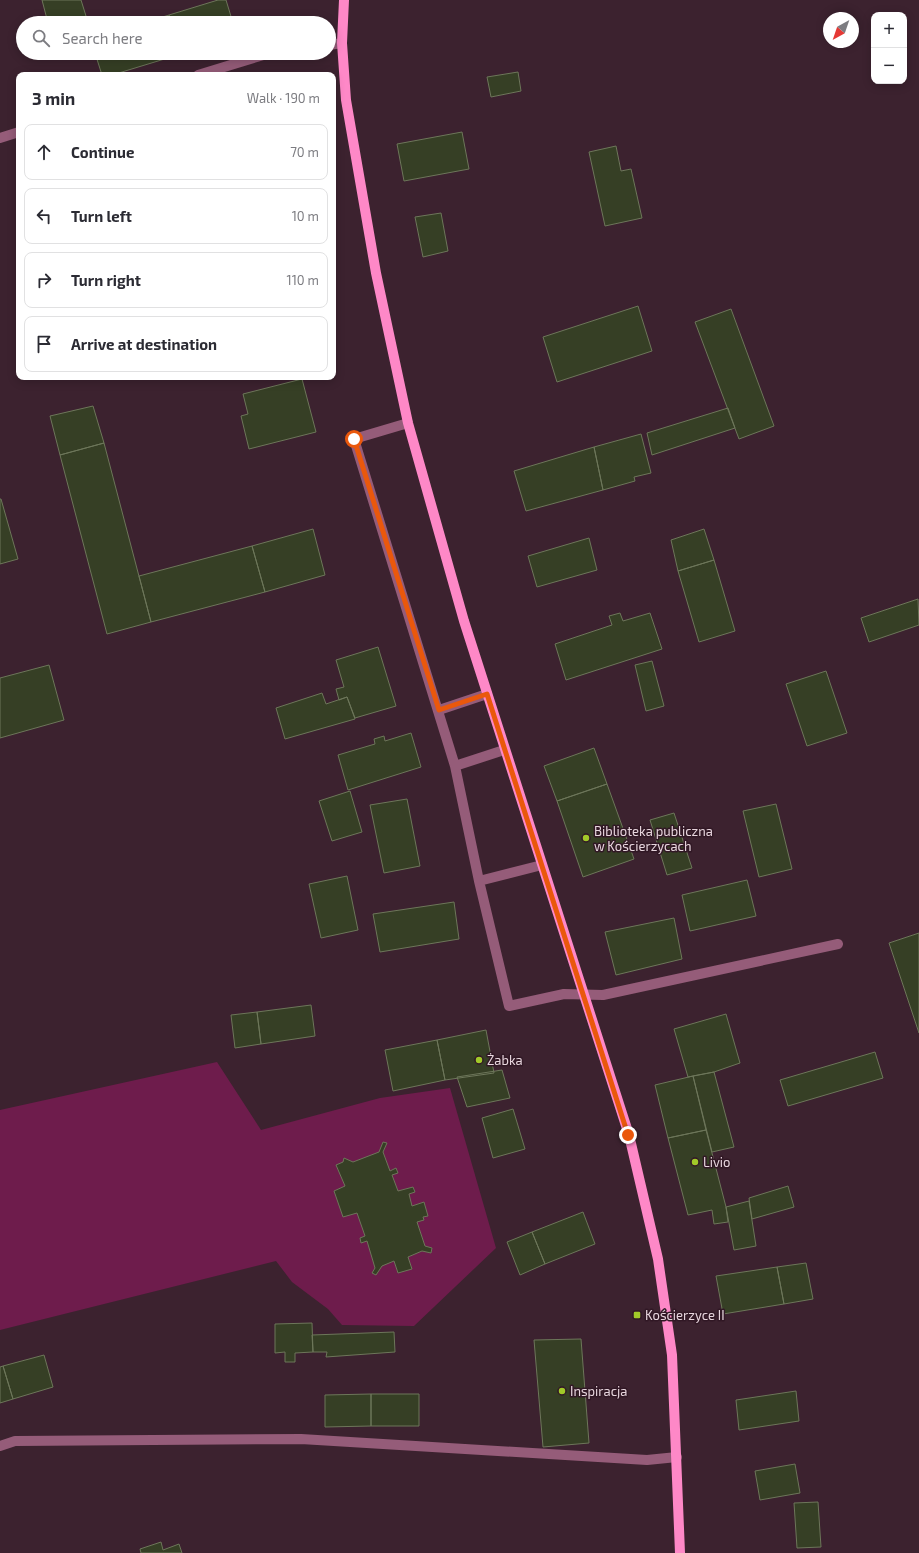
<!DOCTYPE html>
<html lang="en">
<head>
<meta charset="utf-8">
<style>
	body { margin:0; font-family:"Exo 2",sans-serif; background:#f7f7f7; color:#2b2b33 }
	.controls { position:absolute; right:12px; top:12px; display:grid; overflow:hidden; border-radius:8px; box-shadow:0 2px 10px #0003 }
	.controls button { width:36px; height:36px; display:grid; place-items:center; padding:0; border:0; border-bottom:1px solid #e1e1e2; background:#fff; color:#2b2b33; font:20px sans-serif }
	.compass { position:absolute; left:823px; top:12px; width:36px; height:36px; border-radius:50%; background:#fff; box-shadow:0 2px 10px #0003; rotate:220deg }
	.stop { position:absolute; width:12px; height:12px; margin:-9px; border:3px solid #ea580c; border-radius:50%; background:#fff }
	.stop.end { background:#ea580c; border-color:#fff; box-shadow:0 1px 4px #0008 }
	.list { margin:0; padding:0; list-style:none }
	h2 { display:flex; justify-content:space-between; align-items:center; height:52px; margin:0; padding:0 16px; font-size:17px }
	h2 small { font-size:13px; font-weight:400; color:#7c7c81 }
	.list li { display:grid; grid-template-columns:26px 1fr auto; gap:12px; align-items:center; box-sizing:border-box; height:56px; margin:0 8px 8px; padding:0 8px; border:1px solid #e1e1e2; border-radius:8px }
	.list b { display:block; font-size:15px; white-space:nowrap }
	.list em { font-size:13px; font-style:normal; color:#7c7c81 }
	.icon { flex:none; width:22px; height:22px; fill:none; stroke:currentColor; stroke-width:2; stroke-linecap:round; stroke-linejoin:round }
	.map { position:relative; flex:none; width:919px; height:1553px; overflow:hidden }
	.search { position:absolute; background:#fff; box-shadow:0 2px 10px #0003; left:16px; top:16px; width:320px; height:44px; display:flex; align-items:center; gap:10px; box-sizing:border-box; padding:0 14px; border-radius:22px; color:#7c7c81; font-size:15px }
	.panel { position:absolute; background:#fff; box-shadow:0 2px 10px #0003; left:16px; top:72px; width:320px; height:308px; border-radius:8px }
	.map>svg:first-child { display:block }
	.green { fill:#6e1c4c }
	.building { fill:#363f25; stroke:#6d765a }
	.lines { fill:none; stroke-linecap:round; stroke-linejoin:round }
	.minor { stroke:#955c79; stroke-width:10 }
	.major { stroke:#fe88c7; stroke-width:10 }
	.route { stroke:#ea580c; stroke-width:5 }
	.poi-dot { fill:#a1c929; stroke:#311825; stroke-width:1.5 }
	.labels { text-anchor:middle; stroke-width:3; stroke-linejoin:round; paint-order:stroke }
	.poi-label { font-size:13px; fill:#e8d6de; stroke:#311825; text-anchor:start }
</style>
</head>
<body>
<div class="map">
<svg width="919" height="1553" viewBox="0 0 919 1553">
	<rect width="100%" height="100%" fill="#3c222f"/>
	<!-- green -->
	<path class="green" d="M217 1062 261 1130 380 1098 450 1088 496 1248 414 1326 342 1325 328 1309 292 1282 276 1261 0 1330V1110Z"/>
	<!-- building -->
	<path class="building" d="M42 0H81L86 16 64 23H48Z
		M218 0H226L233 23H171L169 15Z
		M169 15 171 23H143Z
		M95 53H180L181 54 112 75H102Z
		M518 72 521 91 491 97 487 77Z
		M462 132 469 169 404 181 397 144Z
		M616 146 621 171 631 169 642 218 605 226 589 152Z
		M441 213 448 251 423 257 415 217Z
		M638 306 652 351 557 382 543 337Z
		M731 309 774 426 739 439 695 322Z
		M302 379 316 432 249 449 241 416 248 414 243 394Z
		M93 406 104 443 60 455 50 416Z
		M728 408 735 428 652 455 647 433Z
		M641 434 651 473 634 477 635 481 603 490 594 447Z
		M104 443 151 622 107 634 60 455Z
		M594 447 603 490 526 511 514 471Z
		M0 499H1L18 559 0 564Z
		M313 529 325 575 265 592 252 546Z
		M704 529 714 560 678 571 671 540Z
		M589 538 597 570 537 587 528 556Z
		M252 546 265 592 151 622 139 576Z
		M714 560 735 631 699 642 678 571Z
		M918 599 919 625 869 642 861 618Z
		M620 613 623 621 650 613 662 649 566 680 555 644 612 625 609 616Z
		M378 647 396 706 355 718 347 697 339 700 336 689 344 687 336 660Z
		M652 661 664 706 646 711 635 665Z
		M49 665 64 720 0 738V678Z
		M826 671 847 733 807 746 786 684Z
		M322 693 326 704 347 697 355 719 285 739 276 708Z
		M411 733 421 767 348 790 338 755 375 744 374 739 384 736 385 741Z
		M594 748 607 784 557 801 544 766Z
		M607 784 634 859 583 877 557 801Z
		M350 791 362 832 332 841 319 801Z
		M407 799 420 866 384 873 370 805Z
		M776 804 792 869 759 877 743 811Z
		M674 813 692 868 667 875 650 820Z
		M347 876 358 930 321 938 309 884Z
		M747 880 756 916 690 931 682 895Z
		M454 902 459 939 380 952 373 914Z
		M674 918 682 959 616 975 605 932Z
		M919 933V1033L889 943Z
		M311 1005 315 1036 261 1044 257 1012Z
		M257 1012 261 1044 235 1048 231 1015Z
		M726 1014 740 1063 714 1072 688 1077 674 1029Z
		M486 1030 494 1073 445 1080 437 1040Z
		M437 1040 445 1080 393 1091 385 1050Z
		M875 1052 883 1078 788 1106 780 1080Z
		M502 1070 510 1098 467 1107 457 1077Z
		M714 1072 734 1147 712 1152 693 1076Z
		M693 1076 706 1130 668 1138 655 1085Z
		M513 1109 525 1149 493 1158 482 1118Z
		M706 1130 726 1207 728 1222 714 1224 712 1210 688 1215 668 1138Z
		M383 1142 387 1143 383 1152 390 1171 396 1168 398 1173 392 1175 398 1191 413 1187 415 1192 409 1194 412 1206 424 1202 428 1216 423 1217 424 1220 417 1222 425 1246 432 1248 431 1253 422 1251 408 1257 412 1269 398 1273 394 1261 382 1266 376 1275 372 1273 375 1268 367 1241 361 1243 360 1238 365 1236 357 1213 343 1217 334 1191 345 1186 336 1165 343 1162 344 1158 353 1162 379 1152Z
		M788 1186 794 1207 752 1219 749 1198Z
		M749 1201 756 1246 734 1250 726 1207Z
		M583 1212 595 1244 545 1264 532 1232Z
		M532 1232 545 1264 520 1275 507 1242Z
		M806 1263 813 1299 784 1304 777 1267Z
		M777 1267 784 1304 723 1314 716 1276Z
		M312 1323 313 1352 295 1353V1362H285V1352L275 1353V1324Z
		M394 1332 395 1352 326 1357 327 1352H313L312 1335Z
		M581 1339 589 1443 543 1447 534 1340Z
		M44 1355 53 1387 13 1399 3 1366Z
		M3 1366 13 1399 0 1403V1367Z
		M796 1391 799 1421 739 1430 736 1400Z
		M371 1394H419V1426H371Z
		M371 1394V1426L325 1427V1395Z
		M795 1464 800 1493 760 1500 755 1471Z
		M818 1502 821 1547 797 1548 794 1503Z
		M161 1542 163 1550 179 1544 182 1553H141L140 1549Z"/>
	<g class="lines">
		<!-- minor -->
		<path class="minor" d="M329 45 342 43
			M198 75 270 53
			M0 138 19 132
			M408 423 354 439 455 766 479 881 509 1006 564 994 603 995 838 944
			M439 710 487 694
			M455 766 504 750
			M479 881 542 865
			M0 1446 15 1441 301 1439 647 1460 677 1457"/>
		<!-- major -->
		<path class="major" d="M344 0 342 43 346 100 376 273 408 423 464 621 629 1135 658 1259 672 1355 680 1553"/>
	</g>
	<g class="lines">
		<!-- route -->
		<path class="route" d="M354 439 439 710 487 694 628 1135"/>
	</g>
	<!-- markers -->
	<g class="poi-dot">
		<circle cx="586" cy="838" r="4"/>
		<circle cx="479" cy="1060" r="4"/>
		<circle cx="695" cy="1162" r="4"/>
		<rect x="633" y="1311" width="8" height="8" rx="2"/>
		<circle cx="562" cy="1391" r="4"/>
	</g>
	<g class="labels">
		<!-- poi labels -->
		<g class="poi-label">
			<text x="594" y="836">Biblioteka publiczna<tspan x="594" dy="15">w Kościerzycach</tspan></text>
			<text x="487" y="1065">Żabka</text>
			<text x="703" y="1167">Livio</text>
			<text x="645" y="1320">Kościerzyce II</text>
			<text x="570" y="1396">Inspiracja</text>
		</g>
	</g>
</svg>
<div class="controls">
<button>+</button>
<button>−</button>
</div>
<svg class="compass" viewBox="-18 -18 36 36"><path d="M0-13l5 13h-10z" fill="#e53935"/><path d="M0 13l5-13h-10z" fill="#7c7c81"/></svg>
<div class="stop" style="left:354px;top:439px"></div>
<div class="stop end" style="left:628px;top:1135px"></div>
<div class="search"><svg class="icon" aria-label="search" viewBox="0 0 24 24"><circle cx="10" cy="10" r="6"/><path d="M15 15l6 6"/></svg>Search here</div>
<section class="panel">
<h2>3 min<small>Walk · 190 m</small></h2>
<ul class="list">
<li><svg class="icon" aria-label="ahead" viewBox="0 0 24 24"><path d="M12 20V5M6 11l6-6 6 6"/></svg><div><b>Continue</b></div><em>70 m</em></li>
<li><svg class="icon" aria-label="left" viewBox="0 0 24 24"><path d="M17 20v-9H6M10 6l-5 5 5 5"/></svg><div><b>Turn left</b></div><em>10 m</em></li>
<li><svg class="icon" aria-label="right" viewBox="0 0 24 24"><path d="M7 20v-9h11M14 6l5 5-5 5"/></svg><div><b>Turn right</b></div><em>110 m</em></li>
<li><svg class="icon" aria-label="arrive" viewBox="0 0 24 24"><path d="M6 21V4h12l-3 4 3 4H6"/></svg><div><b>Arrive at destination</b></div></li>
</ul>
</section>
</div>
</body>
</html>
